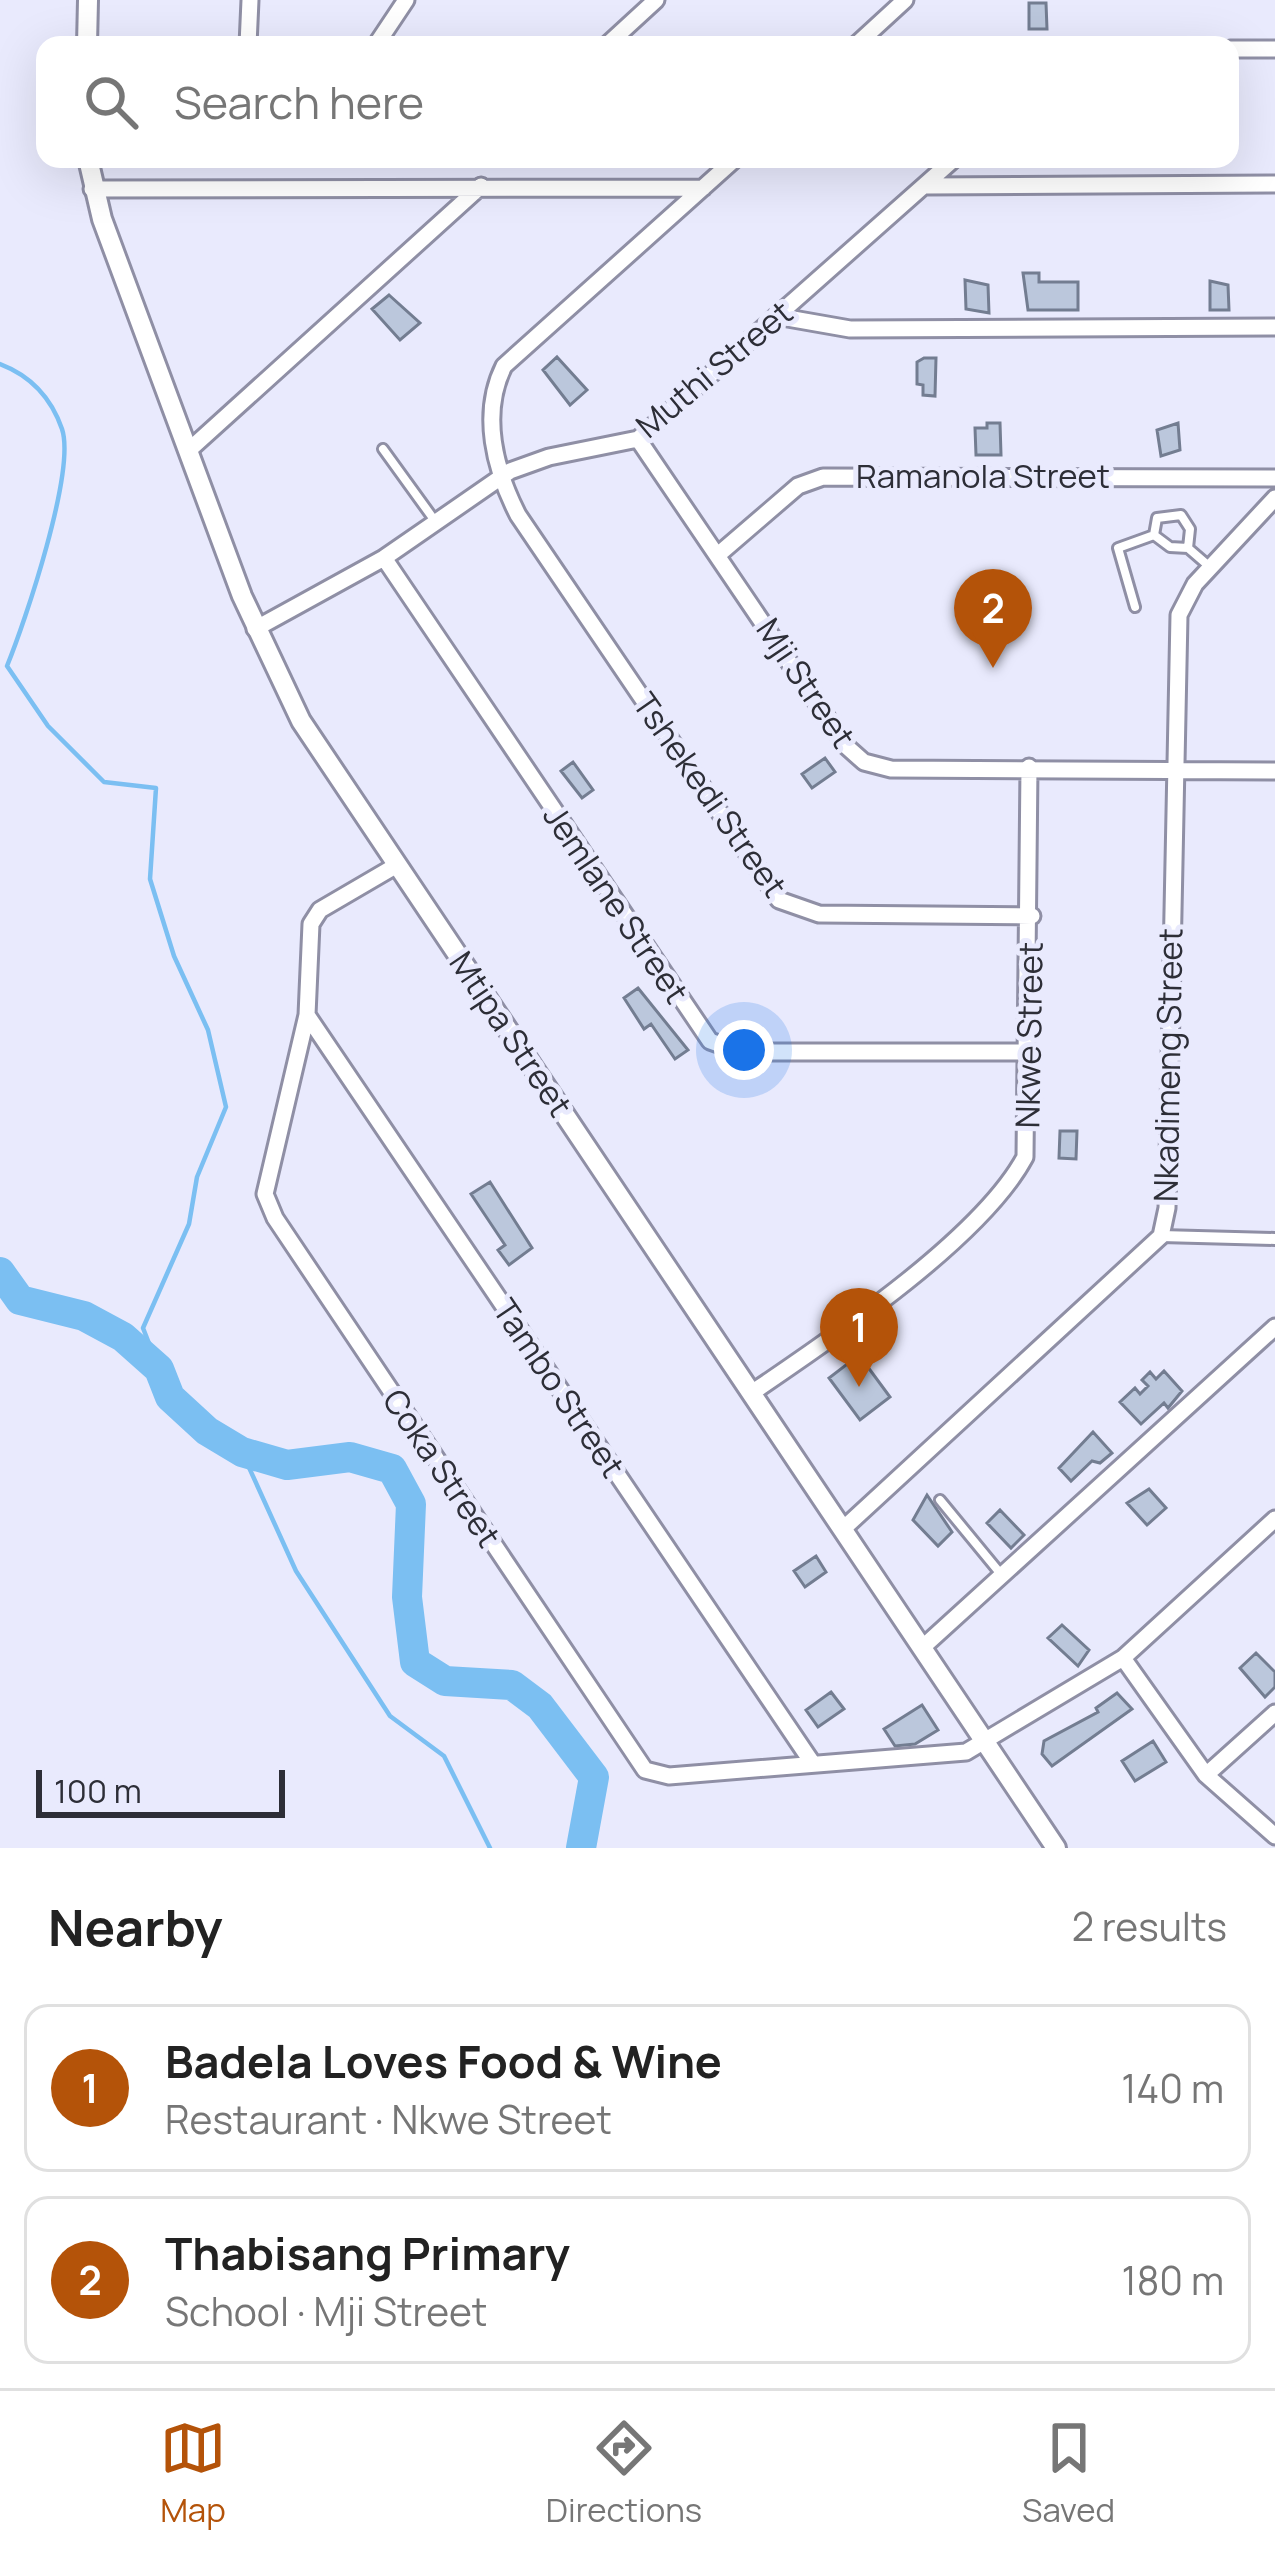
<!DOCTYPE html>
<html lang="en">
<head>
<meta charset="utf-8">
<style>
	body { margin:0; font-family:Manrope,sans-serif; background:#f2f2f2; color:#222 }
	.scale { position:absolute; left:36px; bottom:30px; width:249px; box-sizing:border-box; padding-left:12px; border:6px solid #2d2e37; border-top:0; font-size:33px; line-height:42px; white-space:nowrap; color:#2d2e37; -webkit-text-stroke:9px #e9eafd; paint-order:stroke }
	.you { position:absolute; left:744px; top:1050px; width:42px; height:42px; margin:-30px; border:9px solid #fff; border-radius:50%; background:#1a73e8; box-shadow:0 0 0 18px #1a73e833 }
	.badge { display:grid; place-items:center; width:78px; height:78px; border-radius:50%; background:#b45309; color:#fff; font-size:39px; font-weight:700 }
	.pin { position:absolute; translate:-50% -99px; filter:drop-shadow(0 3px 6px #0008) }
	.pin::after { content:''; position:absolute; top:63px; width:42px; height:36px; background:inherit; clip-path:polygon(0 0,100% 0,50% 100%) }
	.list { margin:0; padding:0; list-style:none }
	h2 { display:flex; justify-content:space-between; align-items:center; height:156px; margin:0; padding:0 48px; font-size:51px }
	h2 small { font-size:39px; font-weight:400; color:#767676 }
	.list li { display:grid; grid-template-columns:78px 1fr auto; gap:36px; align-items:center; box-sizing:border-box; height:168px; margin:0 24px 24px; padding:0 24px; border:3px solid #e0e0e0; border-radius:24px }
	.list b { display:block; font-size:45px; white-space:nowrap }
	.list p { margin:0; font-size:39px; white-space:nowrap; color:#767676 }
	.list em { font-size:39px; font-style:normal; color:#767676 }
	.icon { flex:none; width:66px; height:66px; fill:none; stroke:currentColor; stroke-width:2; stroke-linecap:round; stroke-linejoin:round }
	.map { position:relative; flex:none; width:1275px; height:1848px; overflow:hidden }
	.search { position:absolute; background:#fff; box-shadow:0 12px 48px #0002; left:36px; right:36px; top:36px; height:132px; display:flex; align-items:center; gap:30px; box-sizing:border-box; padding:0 42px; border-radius:24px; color:#767676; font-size:45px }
	.sheet { height:540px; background:#fff }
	nav { display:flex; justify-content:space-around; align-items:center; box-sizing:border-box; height:168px; border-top:3px solid #e0e0e0; background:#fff; font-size:33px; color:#767676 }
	nav a { display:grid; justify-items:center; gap:6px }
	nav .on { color:#b45309 }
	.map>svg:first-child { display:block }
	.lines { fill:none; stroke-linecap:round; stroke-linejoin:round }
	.stream { stroke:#7bbff2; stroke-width:4.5 }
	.river { stroke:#7bbff2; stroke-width:30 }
	.building { fill:#bbc7dc; stroke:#737d91; stroke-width:3 }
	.service-casing { stroke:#8f8fa5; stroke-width:14 }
	.pedestrian-casing { stroke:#8f8fa5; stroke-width:16 }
	.minor-casing { stroke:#8f8fa5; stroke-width:21 }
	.tertiary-casing { stroke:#8f8fa5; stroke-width:24 }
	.service { stroke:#fff; stroke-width:8 }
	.pedestrian { stroke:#fff; stroke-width:10 }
	.minor { stroke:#fff; stroke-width:15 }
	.tertiary { stroke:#fff; stroke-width:18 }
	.labels { text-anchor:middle; stroke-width:10; stroke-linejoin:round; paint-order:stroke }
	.street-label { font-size:33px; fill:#2d2e37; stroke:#e9eafd }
</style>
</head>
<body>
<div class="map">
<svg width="1275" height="1848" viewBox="0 0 1275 1848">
	<rect width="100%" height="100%" fill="#e9eafd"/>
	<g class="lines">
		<!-- stream -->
		<path class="stream" d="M0 364C29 375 51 397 62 429 76 471 25 622 7 666L48 726 104 782 156 788 150 879 174 956 208 1030 226 1107 197 1177 189 1224 143 1328 159 1369
			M242 1452 296 1571 390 1716 444 1756 490 1848"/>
		<!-- river -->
		<path class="river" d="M0 1272 20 1300 84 1316 123 1337 159 1369 170 1397 207 1431 242 1452 287 1465 350 1457 392 1469 411 1504 407 1597 415 1662 445 1681 512 1685 540 1706 594 1777 581 1848"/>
	</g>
	<!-- building -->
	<path class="building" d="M1029 3H1046L1047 29H1029Z
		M1023 273H1039V282H1078V310H1028Z
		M965 280 988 285 989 313 966 309Z
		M1210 281 1228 285 1229 310H1210Z
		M389 295 420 323 400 340 372 309Z
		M557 357 587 390 570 405 543 370Z
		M924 358H936L935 396 923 395V385L917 384V362Z
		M987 423H1000L1001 455H976L975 428H987Z
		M1178 423 1180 450 1161 456 1157 430Z
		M825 758 835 772 812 788 802 774Z
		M573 762 593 790 582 798 561 771Z
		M638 988 688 1050 675 1059 651 1024 644 1029 624 998Z
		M1060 1131H1077L1076 1159 1059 1158Z
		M490 1182 532 1248 509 1265 498 1250 505 1245 471 1194Z
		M859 1355 890 1397 860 1420 829 1378Z
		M1164 1371 1182 1391 1168 1408 1164 1403 1141 1424 1120 1402 1135 1388 1140 1394 1148 1386 1142 1380 1150 1372 1156 1379Z
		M1093 1432 1112 1453 1100 1463 1092 1461 1071 1481 1059 1468Z
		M1149 1489 1166 1508 1147 1525 1127 1503Z
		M927 1495 952 1532 938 1546 913 1520Z
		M1000 1510 1024 1535 1011 1548 987 1523Z
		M816 1556 826 1572 805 1587 794 1571Z
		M1062 1625 1089 1650 1078 1666 1048 1638Z
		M1256 1653 1275 1672V1687L1265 1697 1240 1668Z
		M831 1692 844 1709 818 1727 806 1710Z
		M1117 1693 1132 1709 1052 1766 1042 1754 1044 1741 1098 1712 1096 1708Z
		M922 1705 938 1730 915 1744 895 1746 884 1729Z
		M1153 1741 1166 1762 1135 1781 1122 1761Z"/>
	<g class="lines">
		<!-- service casing -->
		<g class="service-casing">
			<path id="service" d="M383 449 435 521
				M1188 548 1190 529 1181 515 1157 518 1154 535 1170 547 1188 548 1210 567
				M1135 607 1118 548 1154 535
				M940 1500 1000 1573"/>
		</g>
		<!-- pedestrian casing -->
		<g class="pedestrian-casing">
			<path id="pedestrian" d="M1161 1236 1275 1239"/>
		</g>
		<!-- minor casing -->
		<g class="minor-casing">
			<path id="minor" d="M248 45 250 0
				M376 45 406 0
				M607 45 656 0
				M856 45 905 0
				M1230 49H1275
				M735 159 504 366C480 414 495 470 518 515L779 900 819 914 1032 916
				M925 186 1275 184
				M92 189 703 188
				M776 316 850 329 1275 327
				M638 439 846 746 864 762 891 769 1275 771
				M188 451 481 186
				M719 554 798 486 823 477 1275 478
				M384 558 710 1041 741 1052H1030
				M255 629 384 558 510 471 549 457 638 439 954 159
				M397 865 320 910 311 924 307 1015 265 1194 275 1218 645 1770 669 1776 966 1752 1123 1658 1275 1519
				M307 1015 811 1761
				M753 1392C831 1339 981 1239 1025 1157L1029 767
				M843 1529 1161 1236 1167 1208 1179 615 1195 584 1275 498
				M923 1647 1275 1327
				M1123 1658 1206 1775 1275 1836
				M1206 1775 1275 1713"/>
		</g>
		<!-- tertiary casing -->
		<g class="tertiary-casing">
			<path id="tertiary" d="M87 45 88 0
				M88 159 102 219 242 596 301 721 1056 1848"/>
		</g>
		<!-- service -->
		<use href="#service" class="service"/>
		<!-- pedestrian -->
		<use href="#pedestrian" class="pedestrian"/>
		<!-- minor -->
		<use href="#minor" class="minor"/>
		<!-- tertiary -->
		<use href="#tertiary" class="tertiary"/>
	</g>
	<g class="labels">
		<!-- street labels -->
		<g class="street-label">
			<text transform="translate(714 369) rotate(-40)" y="12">Muthi Street</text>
			<text x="983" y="488">Ramanola Street</text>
			<text transform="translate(806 683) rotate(56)" y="12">Mji Street</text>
			<text transform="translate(710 795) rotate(55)" y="12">Tshekedi Street</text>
			<text transform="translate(616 904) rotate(56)" y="12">Jemlane Street</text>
			<text transform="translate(511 1034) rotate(56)" y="12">Mtipa Street</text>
			<text transform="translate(1029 1035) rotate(-89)" y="12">Nkwe Street</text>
			<text transform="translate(1168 1065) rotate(-89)" y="12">Nkadimeng Street</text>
			<text transform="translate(559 1388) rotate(56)" y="12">Tambo Street</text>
			<text transform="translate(442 1468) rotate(56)" y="12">Coka Street</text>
		</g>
	</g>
</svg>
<div class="scale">100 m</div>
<div class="you"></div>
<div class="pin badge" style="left:859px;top:1387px">1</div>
<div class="pin badge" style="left:993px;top:668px">2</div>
<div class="search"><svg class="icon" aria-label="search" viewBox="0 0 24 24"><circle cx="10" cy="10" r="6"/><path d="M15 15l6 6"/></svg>Search here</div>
</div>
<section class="sheet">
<h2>Nearby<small>2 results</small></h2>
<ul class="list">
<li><span class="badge">1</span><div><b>Badela Loves Food &amp; Wine</b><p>Restaurant · Nkwe Street</p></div><em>140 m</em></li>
<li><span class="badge">2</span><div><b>Thabisang Primary</b><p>School · Mji Street</p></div><em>180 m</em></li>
</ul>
</section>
<nav>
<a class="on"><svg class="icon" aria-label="map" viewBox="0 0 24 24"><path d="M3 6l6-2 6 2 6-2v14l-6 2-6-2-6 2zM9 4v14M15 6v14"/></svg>Map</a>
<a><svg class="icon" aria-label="directions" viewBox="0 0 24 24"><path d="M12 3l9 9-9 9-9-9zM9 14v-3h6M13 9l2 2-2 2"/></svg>Directions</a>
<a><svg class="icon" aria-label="saved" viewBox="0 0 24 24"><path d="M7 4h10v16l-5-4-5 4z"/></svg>Saved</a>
</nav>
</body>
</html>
